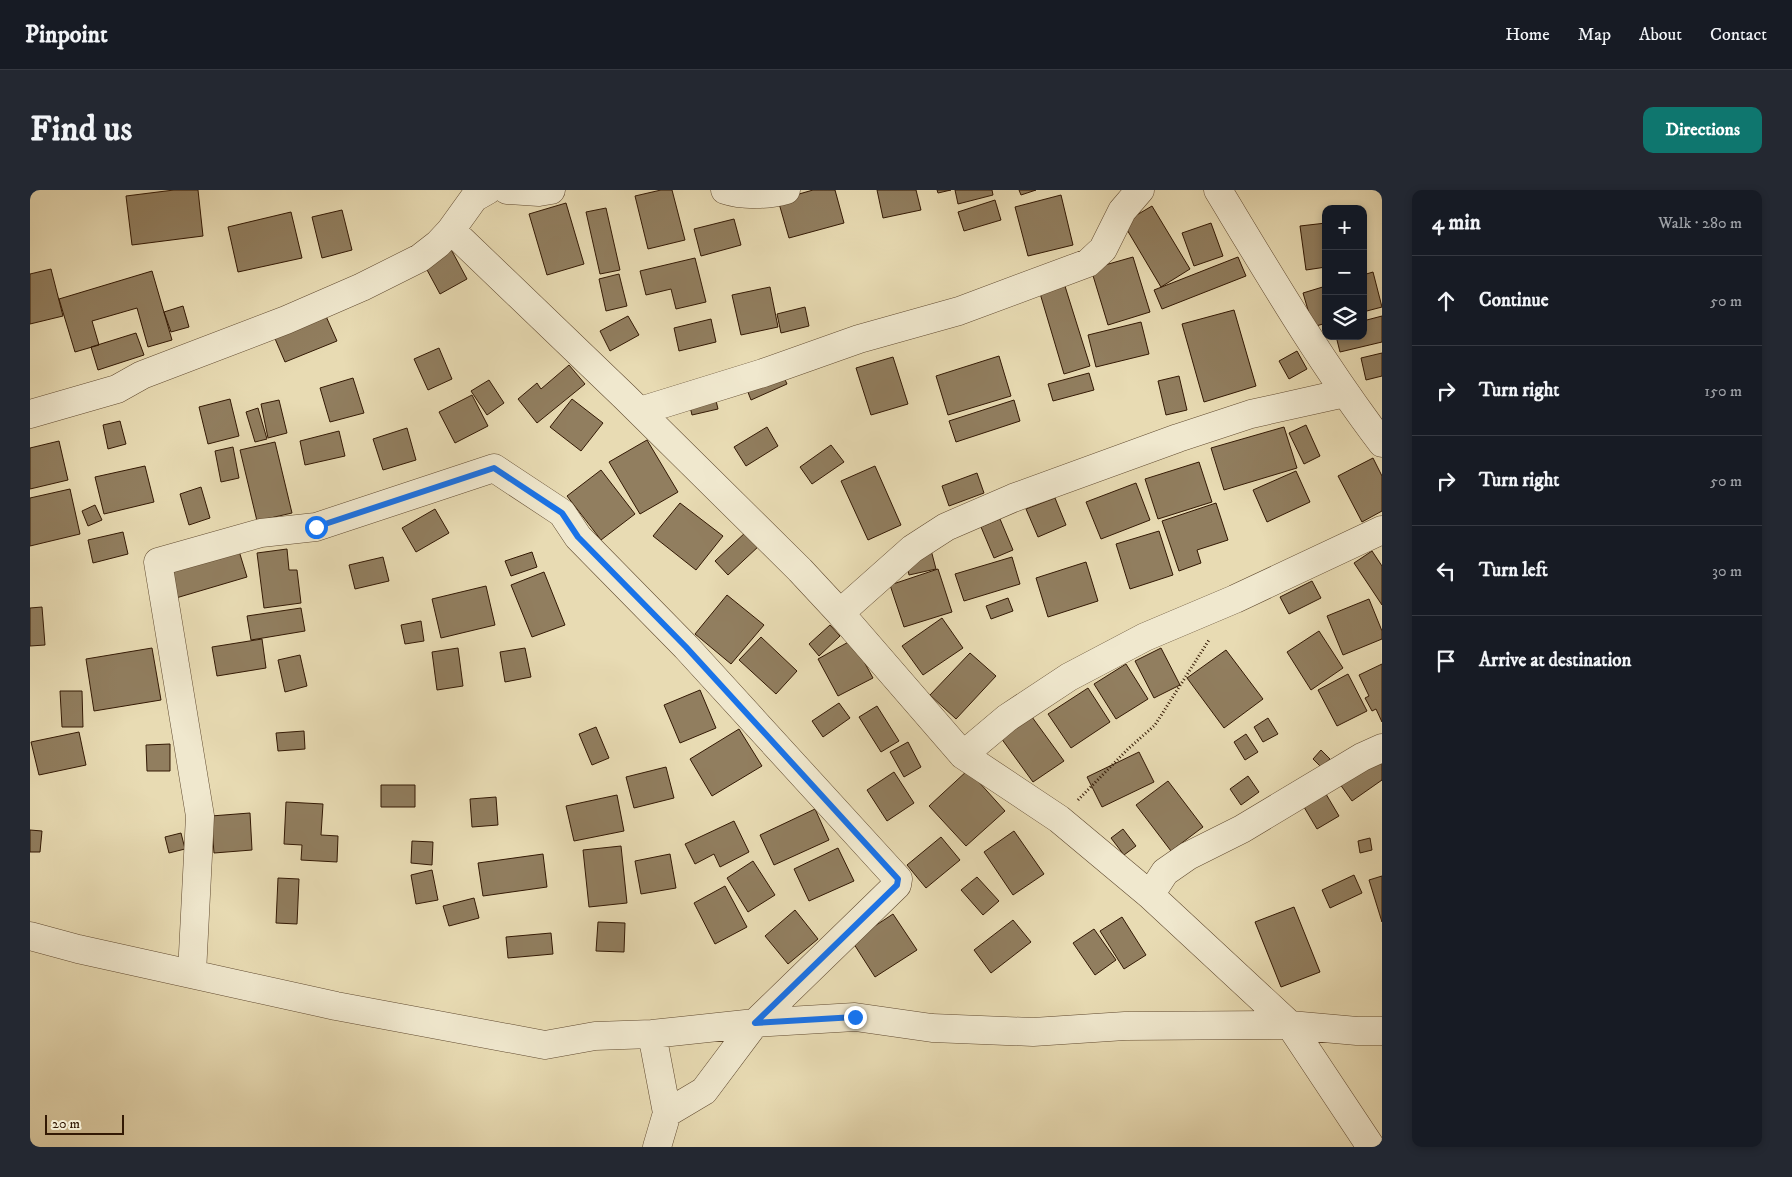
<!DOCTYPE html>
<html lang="en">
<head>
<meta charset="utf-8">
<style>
	body { margin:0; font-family:"IM FELL DW Pica",serif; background:#242831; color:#f1f3f6 }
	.controls { position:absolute; right:15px; top:15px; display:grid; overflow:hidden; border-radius:10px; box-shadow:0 2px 8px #0003 }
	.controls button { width:45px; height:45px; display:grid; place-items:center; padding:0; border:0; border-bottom:1px solid #363941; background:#171b24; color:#f1f3f6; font:25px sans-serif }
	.scale { position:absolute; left:15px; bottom:12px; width:79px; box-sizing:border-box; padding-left:5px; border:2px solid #331904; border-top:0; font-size:14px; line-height:18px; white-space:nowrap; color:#331904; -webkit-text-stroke:4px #f0e8ce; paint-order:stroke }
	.stop { position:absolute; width:15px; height:15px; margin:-11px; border:4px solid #1a73e8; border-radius:50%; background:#fff }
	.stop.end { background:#1a73e8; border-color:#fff; box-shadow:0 1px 5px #0008 }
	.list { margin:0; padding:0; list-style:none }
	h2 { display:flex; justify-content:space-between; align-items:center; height:65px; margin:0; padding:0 20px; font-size:21px }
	h2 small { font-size:16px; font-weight:400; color:#9ea1a6 }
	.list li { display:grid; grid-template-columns:32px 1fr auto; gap:15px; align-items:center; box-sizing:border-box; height:90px; padding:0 20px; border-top:1px solid #363941 }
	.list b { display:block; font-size:19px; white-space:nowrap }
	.list em { font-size:16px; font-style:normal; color:#9ea1a6 }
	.icon { flex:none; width:28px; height:28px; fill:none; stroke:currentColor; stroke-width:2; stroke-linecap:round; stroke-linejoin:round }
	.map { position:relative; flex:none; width:1352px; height:957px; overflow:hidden; border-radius:10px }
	header { display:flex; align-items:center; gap:30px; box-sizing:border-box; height:70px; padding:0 25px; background:#171b24; border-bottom:1px solid #363941 }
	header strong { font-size:24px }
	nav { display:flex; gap:28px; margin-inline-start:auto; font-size:18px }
	.intro { display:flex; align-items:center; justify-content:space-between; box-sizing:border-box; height:120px; padding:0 30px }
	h1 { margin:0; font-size:35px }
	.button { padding:12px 22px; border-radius:10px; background:#0f766e; color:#fff; font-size:18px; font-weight:700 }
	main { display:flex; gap:30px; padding:0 30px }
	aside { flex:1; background:#171b24; border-radius:10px; box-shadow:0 2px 8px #0003 }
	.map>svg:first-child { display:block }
	.building { fill:#917e5f; stroke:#331904 }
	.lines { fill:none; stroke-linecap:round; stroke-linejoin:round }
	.minor-casing { stroke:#604a30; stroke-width:29 }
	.path { stroke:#331904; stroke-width:3; stroke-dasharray:1 2.5; stroke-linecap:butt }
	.minor { stroke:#f0e8ce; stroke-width:28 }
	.route { stroke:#1a73e8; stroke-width:6 }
</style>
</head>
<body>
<header>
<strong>Pinpoint</strong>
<nav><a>Home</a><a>Map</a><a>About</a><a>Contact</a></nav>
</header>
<div class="intro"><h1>Find us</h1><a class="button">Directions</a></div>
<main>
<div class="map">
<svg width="1352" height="957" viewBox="0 0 1352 957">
	<rect width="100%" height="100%" fill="#e8dbb3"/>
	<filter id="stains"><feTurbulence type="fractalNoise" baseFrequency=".004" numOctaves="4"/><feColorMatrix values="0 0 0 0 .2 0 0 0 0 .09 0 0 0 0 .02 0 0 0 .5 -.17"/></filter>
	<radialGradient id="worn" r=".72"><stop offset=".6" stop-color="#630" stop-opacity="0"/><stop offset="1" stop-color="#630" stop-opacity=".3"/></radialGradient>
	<!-- building -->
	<path class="building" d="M144 0H168L173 46 102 55 96 6Z
		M631 0H642L655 50 618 59 605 6Z
		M783 0H805L814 33 759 48 748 10Z
		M847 0H886L891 20 853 28Z
		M907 0H921L908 3Z
		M925 0H962L963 5 928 14Z
		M989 0H1006L991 5Z
		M1031 5 1043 55 998 66 985 17Z
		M965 10 971 30 934 41 928 22Z
		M536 13 554 74 517 85 499 24Z
		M1122 16 1160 79 1131 97 1093 33Z
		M576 18 590 80 570 84 556 22Z
		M312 20 322 60 292 68 282 27Z
		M261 22 272 68 208 82 198 37Z
		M704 29 711 55 671 66 664 39Z
		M1181 33 1193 66 1164 76 1152 43Z
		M1296 33V77L1276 80 1270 36Z
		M416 50 437 89 410 104 389 65Z
		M1103 67 1120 122 1078 135 1061 79Z
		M1208 67 1216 86 1132 119 1124 100Z
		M665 68 676 112 646 119 641 99 616 105 610 81Z
		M21 79 33 126 0 134V84Z
		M122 81 142 150 118 157 107 118 62 131 69 155 45 162 29 109Z
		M1343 82 1352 117 1333 122V85Z
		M589 84 597 116 576 121 569 89Z
		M1034 93 1060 176 1034 184 1009 100Z
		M1296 96V133L1283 137 1273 103Z
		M740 97 748 137 711 145 702 105Z
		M291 115 307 151 255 172 240 137Z
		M153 116 159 137 141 142 134 122Z
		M775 117 779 136 751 143 747 124Z
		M1204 120 1226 196 1174 212 1152 134Z
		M598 126 609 145 580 161 570 141Z
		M1352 126V152L1310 162 1306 146H1333V131Z
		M681 129 686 152 649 161 644 138Z
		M1111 132 1119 164 1066 177 1058 145Z
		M106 143 114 165 68 180 61 157Z
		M409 158 422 189 398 200 384 169Z
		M1267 161 1277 179 1259 189 1249 171Z
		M1352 163V186L1336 190 1331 168Z
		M969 166 981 206 918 225 906 186Z
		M863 167 878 214 841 225 826 178Z
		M539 175 555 194 507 233 488 209 507 193 511 199Z
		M749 176 757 194 721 210 714 192Z
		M1059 183 1064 200 1023 211 1018 194Z
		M1149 186 1157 220 1136 225 1128 191Z
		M323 188 334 223 300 232 290 198Z
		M459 190 474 213 457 225 441 201Z
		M683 198 688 219 662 225 657 204Z
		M442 205 458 236 425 253 409 222Z
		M200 209 209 246 178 254 169 217Z
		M542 209 573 233 551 261 520 237Z
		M249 210 257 243 238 248 231 214Z
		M984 210 990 231 926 252 919 231Z
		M228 218 237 249 225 252 216 222Z
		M90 231 96 254 78 259 73 235Z
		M1276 235 1290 266 1274 274 1259 243Z
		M737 237 748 256 716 276 704 257Z
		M1254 237 1267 278 1194 300 1181 258Z
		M377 238 386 270 353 280 343 249Z
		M309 241 315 266 275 275 270 251Z
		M617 250 648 302 610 324 579 272Z
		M29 251 38 290 0 299V258Z
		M245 252 262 323 227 331 210 260Z
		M801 255 814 272 782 294 770 277Z
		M203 257 209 288 191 292 185 261Z
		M1343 268 1352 286V321L1332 332 1308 286Z
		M1169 272 1182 312 1128 329 1115 289Z
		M115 276 124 312 74 324 65 287Z
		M845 276 871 335 838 350 811 291Z
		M571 280 605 324 571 350 537 306Z
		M1266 281 1280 312 1237 332 1223 300Z
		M947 283 954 303 919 316 912 296Z
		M1106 293 1120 330 1071 349 1056 312Z
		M171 297 180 328 159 335 150 304Z
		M40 299 50 344 0 356V308Z
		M1025 308 1036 335 1008 347 996 319Z
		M650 313 693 346 666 380 623 346Z
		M1186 313 1198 350 1167 360 1171 373 1149 381 1132 331Z
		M65 315 72 330 58 336 52 321Z
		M405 319 419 343 386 362 372 338Z
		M970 329 983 360 964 368 951 337Z
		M717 341 730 355 698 385 685 371Z
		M1129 341 1143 385 1100 399 1086 354Z
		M93 342 98 364 63 373 58 350Z
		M257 359 259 380H267L271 413 234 418 227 363Z
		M901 360 906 379 879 385 875 366Z
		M209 361 217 387 146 408 139 381Z
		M1342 361 1352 376V415L1324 373Z
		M502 362 507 377 481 386 475 371Z
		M353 367 359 391 325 399 319 375Z
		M982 367 990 394 934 411 925 384Z
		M1056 372 1068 411 1018 427 1006 388Z
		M908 379 922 422 874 437 860 395Z
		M514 382 535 435 502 447 481 395Z
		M1282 391 1291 408 1259 424 1250 407Z
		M456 396 465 435 411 448 402 409Z
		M697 405 734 435 701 474 665 444Z
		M978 408 983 421 961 429 956 416Z
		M1339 409 1352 441V449L1313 465 1297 426Z
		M12 417 15 455 0 456V418Z
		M271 418 275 441 221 450 217 426Z
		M912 428 933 458 893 485 872 456Z
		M391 431 394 451 375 454 371 435Z
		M800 435 810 446 789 466 779 454Z
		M1289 441 1313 478 1281 500 1257 462Z
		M731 447 767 481 746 504 709 470Z
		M232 449 236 478 187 486 182 457Z
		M822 450 843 488 808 506 788 469Z
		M122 458 131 510 64 521 56 469Z
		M428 458 433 496 407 500 402 462Z
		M495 458 501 487 475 492 470 462Z
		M1131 458 1150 495 1124 508 1105 471Z
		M1196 460 1233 509 1194 538 1157 488Z
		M940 463 966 486 926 529 900 505Z
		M270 465 277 496 255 502 248 470Z
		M1096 474 1118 509 1086 529 1064 494Z
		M1352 474V532L1346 519 1342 521 1335 508 1339 506 1329 485Z
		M1318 484 1337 521 1307 536 1288 500Z
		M1058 498 1080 532 1041 558 1018 524Z
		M670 500 686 538 650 553 634 515Z
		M30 501H52L53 537H32Z
		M809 513 820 528 793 547 782 531Z
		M847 516 869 551 851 562 829 527Z
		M1002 527 1034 571 1003 592 971 548Z
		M1238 528 1248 544 1233 552 1224 537Z
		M566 537 579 568 562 575 549 544Z
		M709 539 732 576 682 606 660 569Z
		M274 541 275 559 248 561 246 543Z
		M49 542 56 575 9 585 1 552Z
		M1216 544 1228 562 1215 570 1204 552Z
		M878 552 891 577 874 587 860 562Z
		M140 554V581H117L116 555Z
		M1291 560 1300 569 1291 577 1283 569Z
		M1109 562 1124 592 1072 617 1057 587Z
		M1345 563 1352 574V590L1322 611 1307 590Z
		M636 577 644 608 604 618 596 587Z
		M938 580 975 621 936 656 899 616Z
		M864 582 884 613 857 631 837 600Z
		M1218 586 1229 602 1211 615 1200 599Z
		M1138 591 1173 637 1141 661 1106 615Z
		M351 595H385V617H351Z
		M1293 599 1309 626 1287 639 1271 612Z
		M587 605 594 641 544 651 536 616Z
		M466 607 468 635 442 637 440 609Z
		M256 612 293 614 291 645 308 646 307 672 271 670 272 655 254 654Z
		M785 619 799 650 744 675 730 645Z
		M220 623 222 660 184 663 181 626Z
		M704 631 719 662 690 677 684 664 665 674 655 654Z
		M1093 639 1106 656 1094 665 1081 648Z
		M0 640 12 641 10 662H0Z
		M984 641 1014 684 983 705 954 662Z
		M151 643 155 659 139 663 135 647Z
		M911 647 930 670 896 698 877 675Z
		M1340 648 1342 660 1330 663 1328 651Z
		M382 651 403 652 402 675 381 673Z
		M591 656 597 713 559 717 553 660Z
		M808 658 824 691 779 711 764 679Z
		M513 664 517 697 453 706 448 673Z
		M640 664 646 698 611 704 605 671Z
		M723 671 745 705 718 722 697 688Z
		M402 680 408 710 386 714 381 685Z
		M1324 685 1332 703 1300 718 1292 700Z
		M1352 686V732L1339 690Z
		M947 687 969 711 953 725 931 700Z
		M248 688 269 689 267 734 246 733Z
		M695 696 717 737 685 754 664 713Z
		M444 708 449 728 419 736 413 716Z
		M1264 717 1290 782 1251 797 1225 732Z
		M765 720 788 749 758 774 735 746Z
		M863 724 887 760 845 787 822 751Z
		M1092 727 1116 765 1094 779 1070 741Z
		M983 730 1001 752 961 783 944 760Z
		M568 732 595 733 594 762 566 761Z
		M1064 739 1086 770 1065 785 1043 753Z
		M521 743 523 764 478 768 476 747Z"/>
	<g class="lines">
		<!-- minor casing -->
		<g class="minor-casing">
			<path id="minor" d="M458 0 444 8 421 40 595 207 770 380 810 423 933 565 1029 629 1120 705 1260 835 1341 957
				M477 0 509 2 521 0
				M695 0C713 6 739 5 756 0
				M1188 0C1240 86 1291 173 1352 253
				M610 221 733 183 829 149 929 121 1058 73 1073 59 1092 21 1110 0
				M0 224 87 199 112 185 256 130 332 97 390 68 408 54 421 40
				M810 423 882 359 916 337 983 308 1148 248 1221 224 1315 203
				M933 565 977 528 1039 487 1115 447 1205 409 1352 340
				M1120 705 1135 682 1158 666 1212 639 1332 567 1352 558
				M0 746 48 759 306 816 515 855 565 846 622 844 725 833 825 827 902 838 1003 842 1095 836 1260 835 1327 841H1352
				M162 783 170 626 128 372 231 343 286 337 464 278 532 323 548 347 656 457 868 689 867 695 725 833 674 901 637 923 627 957
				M622 844 637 923"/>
		</g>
		<!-- path -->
		<path class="path" d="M1048 610 1098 559 1125 535 1179 450"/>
		<!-- minor -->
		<use href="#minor" class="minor"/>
	</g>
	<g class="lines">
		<!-- route -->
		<path class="route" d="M286 337 464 278 532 323 548 347 656 457 868 689 867 695 725 833 825 827"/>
	</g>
	<rect width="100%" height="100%" filter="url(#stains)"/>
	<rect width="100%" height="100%" fill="url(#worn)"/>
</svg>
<div class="controls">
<button>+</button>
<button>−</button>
<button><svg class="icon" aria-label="layers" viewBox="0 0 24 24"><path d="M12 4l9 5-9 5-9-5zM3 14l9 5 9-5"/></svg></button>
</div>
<div class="scale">20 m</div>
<div class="stop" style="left:286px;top:337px"></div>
<div class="stop end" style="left:825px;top:827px"></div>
</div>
<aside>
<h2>4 min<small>Walk · 280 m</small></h2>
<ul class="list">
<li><svg class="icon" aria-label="ahead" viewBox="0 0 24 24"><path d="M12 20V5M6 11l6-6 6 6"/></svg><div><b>Continue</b></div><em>50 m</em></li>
<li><svg class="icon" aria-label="right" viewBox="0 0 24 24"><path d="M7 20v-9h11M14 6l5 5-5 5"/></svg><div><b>Turn right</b></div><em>150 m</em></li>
<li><svg class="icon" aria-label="right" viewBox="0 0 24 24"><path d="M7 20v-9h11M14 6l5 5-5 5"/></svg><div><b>Turn right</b></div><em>50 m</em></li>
<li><svg class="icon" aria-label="left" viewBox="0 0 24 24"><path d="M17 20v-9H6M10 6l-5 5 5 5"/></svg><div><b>Turn left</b></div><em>30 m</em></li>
<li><svg class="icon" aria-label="arrive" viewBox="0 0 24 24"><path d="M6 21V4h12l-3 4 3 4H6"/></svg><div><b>Arrive at destination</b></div></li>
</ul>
</aside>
</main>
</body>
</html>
